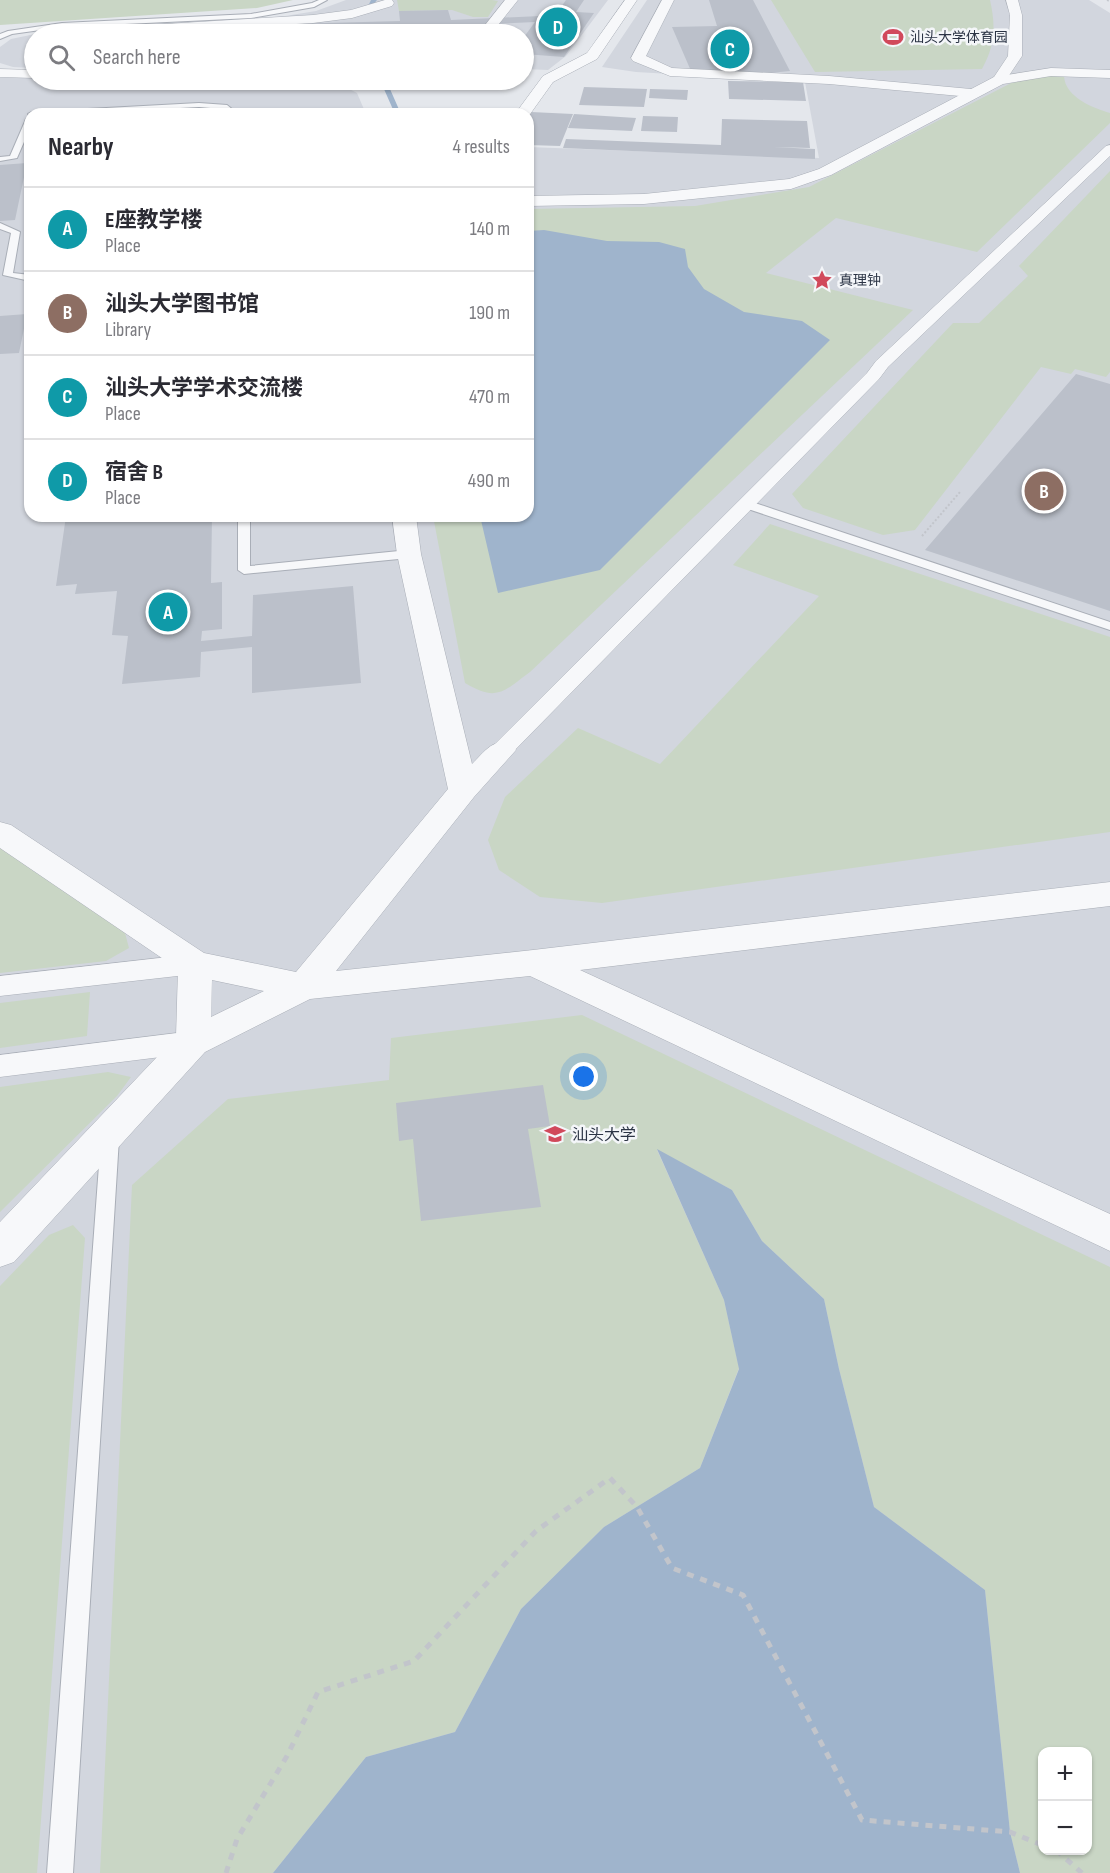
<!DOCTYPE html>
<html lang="en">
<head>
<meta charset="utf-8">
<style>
	body { margin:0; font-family:"Sofia Sans Condensed","Noto Sans SC",sans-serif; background:#f7f7f7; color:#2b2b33 }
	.controls { position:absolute; right:18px; bottom:18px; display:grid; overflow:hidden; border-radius:12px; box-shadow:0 2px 4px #0004 }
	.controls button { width:54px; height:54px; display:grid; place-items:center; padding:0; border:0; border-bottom:2px solid #e1e1e2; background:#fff; color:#2b2b33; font:30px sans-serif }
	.you { position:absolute; left:584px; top:1077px; width:21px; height:21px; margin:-15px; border:4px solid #fff; border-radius:50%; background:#1a73e8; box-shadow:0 0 0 9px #1a73e833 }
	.badge { display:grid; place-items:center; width:39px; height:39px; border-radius:50%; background:#2563eb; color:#fff; font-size:20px; font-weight:700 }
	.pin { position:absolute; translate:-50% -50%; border:3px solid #fff; box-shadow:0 2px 6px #0006 }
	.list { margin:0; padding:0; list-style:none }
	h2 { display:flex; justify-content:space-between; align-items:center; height:78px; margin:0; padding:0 24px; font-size:26px }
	h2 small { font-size:20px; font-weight:400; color:#7c7c81 }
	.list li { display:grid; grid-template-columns:39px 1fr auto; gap:18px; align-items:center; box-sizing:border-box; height:84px; padding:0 24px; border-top:2px solid #e1e1e2 }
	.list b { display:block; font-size:22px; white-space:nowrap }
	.list p { margin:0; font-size:20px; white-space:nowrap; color:#7c7c81 }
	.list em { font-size:20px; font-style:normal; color:#7c7c81 }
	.icon { flex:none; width:33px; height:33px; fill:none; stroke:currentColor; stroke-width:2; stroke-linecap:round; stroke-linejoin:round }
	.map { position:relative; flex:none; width:1110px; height:1873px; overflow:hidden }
	.search { position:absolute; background:#fff; box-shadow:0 2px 4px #0004; left:24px; top:24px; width:510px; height:66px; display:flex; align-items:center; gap:15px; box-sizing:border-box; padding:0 21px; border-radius:33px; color:#7c7c81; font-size:22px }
	.panel { position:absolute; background:#fff; box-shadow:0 2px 4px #0004; left:24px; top:108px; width:510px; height:414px; border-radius:18px }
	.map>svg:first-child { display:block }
	.built { fill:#d2d6de; fill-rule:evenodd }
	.green { fill:#c9d6c5; fill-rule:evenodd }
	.water { fill:#9fb4cc }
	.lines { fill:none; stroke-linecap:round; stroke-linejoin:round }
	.stream { fill:#9fb4cc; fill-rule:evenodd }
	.building { fill:#bbc0ca }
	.service-casing { stroke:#a9aeb7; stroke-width:2 }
	.pedestrian-casing { stroke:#a9aeb7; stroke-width:1 }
	.minor-casing { stroke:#a9aeb7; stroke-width:1 }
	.tertiary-casing { stroke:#a9aeb7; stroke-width:1 }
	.path-far2 { stroke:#c2c5cb; stroke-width:1.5; stroke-dasharray:2 2; stroke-linecap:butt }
	.path-far1 { stroke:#c2c5cb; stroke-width:2; stroke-dasharray:2 2; stroke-linecap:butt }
	.path { stroke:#c2c5cb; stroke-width:5; stroke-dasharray:7 7; stroke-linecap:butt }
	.service { fill:#f7f8fa; fill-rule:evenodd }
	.pedestrian { fill:#f7f8fa; fill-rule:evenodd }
	.minor { fill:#f7f8fa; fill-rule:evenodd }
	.tertiary { fill:#f7f8fa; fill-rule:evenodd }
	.labels { text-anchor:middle; stroke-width:5; stroke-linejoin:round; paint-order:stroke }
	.far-poi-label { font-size:14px; fill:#2b3445; stroke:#f4f6f9; text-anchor:start }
	.poi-label { font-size:16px; fill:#2b3445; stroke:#f4f6f9; text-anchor:start }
</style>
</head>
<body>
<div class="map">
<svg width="1110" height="1873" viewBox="0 0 1110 1873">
	<rect width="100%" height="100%" fill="#e4e7ec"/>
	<!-- built -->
	<path class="built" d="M346 0H608L566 56 548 70 524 69V34H34V68L13 67 0 63V47L11 39 40 33 273 18 316 11Z
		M647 0H1089L1110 13V1873H0V78L34 76V80H332L357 93 366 114H30V516H528V147L819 158 805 82 636 72 602 67ZM1042 1752H1088V1850H1042Z"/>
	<!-- green -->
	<path class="green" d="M0 0H293L257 8 0 25Z
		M397 0H492L498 1 488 17H473L452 10 399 11Z
		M771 0H990C996 26 995 46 982 69L815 72Z
		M1054 75 1064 76C1065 97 1093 108 1110 113V123L977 252 836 218 766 273 913 310 530 672C503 692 497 702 465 683L433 516H528V209L695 206 809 187 1019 79Z
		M1110 171V372L1106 377 1075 369 1071 374 1041 367 915 530 883 535 803 508 792 494 953 323H979L1028 276 1019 266Z
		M770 524 1110 637V832L602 903 540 897 499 870 488 840 505 797 578 728 660 764 819 596 733 565Z
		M0 848 125 933 129 948 106 961 0 973Z
		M90 992 87 1036 0 1048V1003Z
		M582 1015 1110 1267V1873H1020L1010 1832 985 1590 874 1507 839 1369 824 1299 762 1241 732 1190 657 1150 724 1300 739 1368 700 1468 604 1527 521 1609 455 1732 366 1757 273 1873H100L132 1185 228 1099 389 1080 391 1038ZM1042 1752H1088V1850H1042Z
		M108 1072 131 1077 117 1096 0 1212V1087Z
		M73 1225 85 1238 37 1873H0V1286L49 1235Z"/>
	<!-- water -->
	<path class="water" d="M544 230 607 241 659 242 685 249 688 267 704 289 744 312 802 321 830 340 600 570 498 593 480 516H528V231Z
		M657 1149 732 1190 762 1241 824 1299 839 1369 874 1507 985 1590 1010 1832 1020 1873H273L366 1757 455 1732 521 1609 604 1527 700 1468 739 1369 724 1300Z"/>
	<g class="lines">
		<!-- stream -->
		<path class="stream" d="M371 0H377L372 6H368Z
			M380 80H386L401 114H395Z"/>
	</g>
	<!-- building -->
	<path class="building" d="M566 0H584L576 12 594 13 564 57 524 54V37L535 22 452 26 454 34H401L400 27 305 30V32L293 34H239L237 26 288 21 291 24 400 21 399 11 448 10 451 20 540 16 545 10H559Z
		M709 0H753L790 71 759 74 691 71 672 27 717 26Z
		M728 81 803 82 806 101 729 99Z
		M584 87 647 89 644 107 579 105Z
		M650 89 688 90 687 100 649 98Z
		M531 112 573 114 560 146 528 145V118Z
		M574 114 636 118 632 131 568 128Z
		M643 116 678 117 677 132 641 131Z
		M722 119 807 121 810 148 773 147 815 149V159L563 148 566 139 721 145Z
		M27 163 15 220 0 221V165Z
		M27 314 19 353 0 354V316Z
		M1076 374 1110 384V611L925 550Z
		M66 516H212L211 583 222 582V629L202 631 201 641 252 636 253 595 353 586 361 683 252 693V647L201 652 200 677 122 684 128 636 112 635 117 591 75 594 77 584 56 586Z
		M543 1085 550 1126 528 1129 541 1207 421 1221 413 1139 399 1141 396 1103Z"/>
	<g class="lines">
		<!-- service casing -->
		<g class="service-casing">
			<path id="service" d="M319 0H327L314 7 251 18 62 27 12 34 0 39V34L8 31 62 23 251 14 312 3Z
				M199 103 227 105 238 114H229L222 109 199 107 30 116 28 114 32 112Z
				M30 117V128L17 158 0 161V157L10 156 26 119Z
				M0 223 20 232 13 273 30 275V281L3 275 11 233 0 229Z
				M746 500 1110 622V630L742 507 740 504Z
				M238 516H250V566L409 550 415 554 409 558 244 574 238 570Z
				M110 1130 117 1132 119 1138 73 1873H47L101 1138 103 1132Z"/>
		</g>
		<!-- pedestrian casing -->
		<g class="pedestrian-casing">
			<path id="pedestrian" d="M1110 145V156L888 367 879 379 510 755 502 757 494 755 491 750 494 745 867 373 876 361 1106 146Z
				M195 954 204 957 208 964 204 971 195 974 0 996V976Z
				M193 1031 203 1034 207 1042 203 1050 193 1053 0 1077V1055Z"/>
		</g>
		<!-- minor casing -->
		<g class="minor-casing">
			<path id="minor" d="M385 0H392L394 3 392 6 352 18 313 23 123 34H58L65 30 313 15 351 10Z
				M505 0H518L491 34H478Z
				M625 0H637L597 59 553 82 528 117V114H515L543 76 587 53Z
				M1051 68 1110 70V78L1051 76 1003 84 831 175 791 189 644 204 528 206V196L644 194 789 179 819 169 994 77Z
				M0 69 34 70V78L0 77Z
				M392 516H416L421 554 472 764C485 751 493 738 512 743L516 750 474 797 336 971 533 950 1110 882V906L580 970 1110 1214V1251L530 976 310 999 205 1052 14 1262 0 1267V1222L176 1037 178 969 0 848V822L11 825 204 953 296 972 448 789 397 554ZM212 980 264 991 211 1017Z"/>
		</g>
		<!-- tertiary casing -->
		<g class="tertiary-casing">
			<path id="tertiary" d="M662 0H674L646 56 672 68 829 76 971 89 978 93 971 97 829 84 670 76 633 61 631 58Z
				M1006 0H1018L1022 15V56L1004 83 999 84 992 80 1008 56 1010 15Z"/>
		</g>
		<!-- path-far2 -->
		<path class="path-far2" d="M1107 0 1110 2"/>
		<!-- path-far1 -->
		<path class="path-far1" d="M922 536 960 492"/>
		<!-- path -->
		<path class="path" d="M1056 1850 1082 1873
			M226 1873 237 1839 287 1756 318 1692 414 1661 536 1531 610 1478 637 1507 672 1568 743 1595 862 1820 1010 1832 1042 1845"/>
		<!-- service -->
		<use href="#service" class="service"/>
		<!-- pedestrian -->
		<use href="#pedestrian" class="pedestrian"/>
		<!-- minor -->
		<use href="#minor" class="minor"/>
		<!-- tertiary -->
		<use href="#tertiary" class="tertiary"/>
	</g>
	<!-- icons -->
	<defs>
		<g id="stadium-bare" transform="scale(1.62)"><path d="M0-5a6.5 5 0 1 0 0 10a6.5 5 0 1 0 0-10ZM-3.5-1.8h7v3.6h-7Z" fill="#d1495b" stroke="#f4f6f9" stroke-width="2.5" paint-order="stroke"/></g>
		<g id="sight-bare" transform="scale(1.62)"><path d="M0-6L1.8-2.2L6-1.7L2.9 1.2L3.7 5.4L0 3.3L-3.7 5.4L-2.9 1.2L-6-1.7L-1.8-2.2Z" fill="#d1495b" stroke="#f4f6f9" stroke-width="2.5" paint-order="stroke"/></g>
		<g id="university-bare" transform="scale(1.62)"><path d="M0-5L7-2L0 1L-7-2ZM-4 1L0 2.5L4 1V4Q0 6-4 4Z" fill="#d1495b" stroke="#f4f6f9" stroke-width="2.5" paint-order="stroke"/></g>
	</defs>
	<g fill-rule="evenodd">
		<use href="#stadium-bare" x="893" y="37"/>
		<use href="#sight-bare" x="822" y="280"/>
		<use href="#university-bare" x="555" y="1134"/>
	</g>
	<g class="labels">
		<!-- far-poi labels -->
		<g class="far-poi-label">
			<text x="910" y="42">汕头大学体育园</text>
			<text x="839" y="285">真理钟</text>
		</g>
		<!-- poi labels -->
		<g class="poi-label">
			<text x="572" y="1140">汕头大学</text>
		</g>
	</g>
</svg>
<div class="controls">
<button>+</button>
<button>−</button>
</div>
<div class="you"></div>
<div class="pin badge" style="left:168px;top:612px;background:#0f9aa8">A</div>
<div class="pin badge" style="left:1044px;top:491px;background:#8d6e63">B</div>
<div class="pin badge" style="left:730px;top:49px;background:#0f9aa8">C</div>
<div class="pin badge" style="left:558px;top:27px;background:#0f9aa8">D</div>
<div class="search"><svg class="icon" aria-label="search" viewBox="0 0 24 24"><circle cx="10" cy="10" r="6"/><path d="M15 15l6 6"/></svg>Search here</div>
<section class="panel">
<h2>Nearby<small>4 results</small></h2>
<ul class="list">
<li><span class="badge" style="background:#0f9aa8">A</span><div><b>E座教学楼</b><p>Place</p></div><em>140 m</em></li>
<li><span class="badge" style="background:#8d6e63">B</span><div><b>汕头大学图书馆</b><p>Library</p></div><em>190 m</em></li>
<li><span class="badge" style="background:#0f9aa8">C</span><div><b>汕头大学学术交流楼</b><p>Place</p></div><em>470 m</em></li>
<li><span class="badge" style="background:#0f9aa8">D</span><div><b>宿舍 B</b><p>Place</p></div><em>490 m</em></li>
</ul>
</section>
</div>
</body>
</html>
